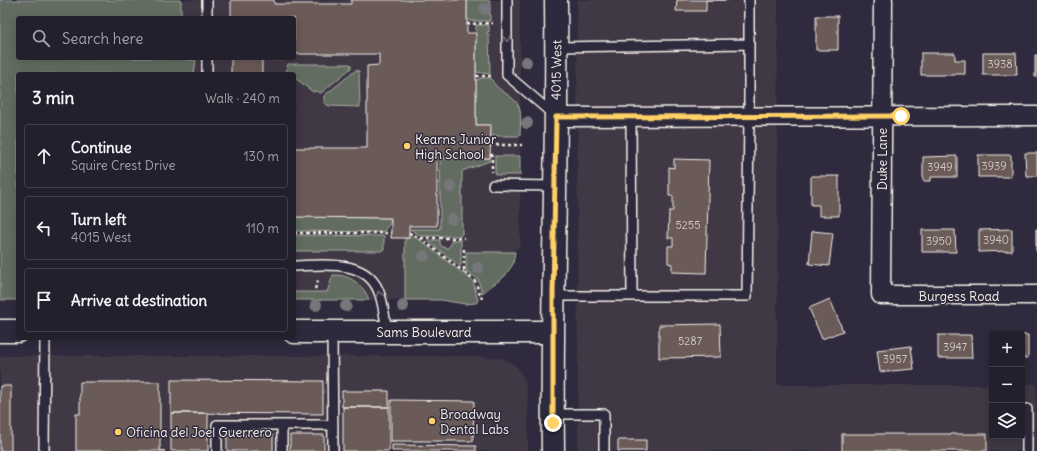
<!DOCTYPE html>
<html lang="en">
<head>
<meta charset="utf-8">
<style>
	body { margin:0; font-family:Delius,sans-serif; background:#2f2d3a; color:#f1f3f6 }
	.controls { position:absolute; right:12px; bottom:12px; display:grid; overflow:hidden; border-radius:4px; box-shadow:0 2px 10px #0003 }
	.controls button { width:36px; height:36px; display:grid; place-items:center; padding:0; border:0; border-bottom:1px solid #403e4a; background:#23202e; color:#f1f3f6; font:20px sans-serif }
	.stop { position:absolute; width:12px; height:12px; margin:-9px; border:3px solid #ffd166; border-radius:50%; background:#fff }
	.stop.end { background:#ffd166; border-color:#fff; box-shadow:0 1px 4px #0008 }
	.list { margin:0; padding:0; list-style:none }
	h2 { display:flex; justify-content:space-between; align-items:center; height:52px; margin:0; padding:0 16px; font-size:17px }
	h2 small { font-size:13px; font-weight:400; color:#a3a3aa }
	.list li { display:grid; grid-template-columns:26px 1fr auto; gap:12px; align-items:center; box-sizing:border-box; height:64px; margin:0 8px 8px; padding:0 8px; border:1px solid #403e4a; border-radius:4px }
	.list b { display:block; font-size:15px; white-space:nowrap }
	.list p { margin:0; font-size:13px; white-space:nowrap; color:#a3a3aa }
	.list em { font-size:13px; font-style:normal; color:#a3a3aa }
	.icon { flex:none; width:22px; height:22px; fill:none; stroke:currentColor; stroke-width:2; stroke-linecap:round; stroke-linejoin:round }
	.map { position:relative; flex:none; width:1037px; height:451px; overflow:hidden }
	.search { position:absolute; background:#23202e; box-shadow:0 2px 10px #0003; left:16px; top:16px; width:280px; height:44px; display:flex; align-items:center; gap:10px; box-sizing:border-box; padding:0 14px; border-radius:4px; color:#a3a3aa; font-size:15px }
	.panel { position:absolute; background:#23202e; box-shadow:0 2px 10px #0003; left:16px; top:72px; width:280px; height:268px; border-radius:4px }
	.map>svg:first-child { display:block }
	.built { fill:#413845; fill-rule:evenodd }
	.green { fill:#626c61; stroke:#abaea4 }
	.building { fill:#6b5a59; stroke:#f4f1e8 }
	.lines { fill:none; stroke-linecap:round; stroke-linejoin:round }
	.lane-casing { stroke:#f4f1e8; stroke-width:12 }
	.street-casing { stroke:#f4f1e8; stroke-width:21 }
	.secondary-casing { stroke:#f4f1e8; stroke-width:25 }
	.path { stroke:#f4f1e8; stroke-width:2.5; stroke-dasharray:3 3; stroke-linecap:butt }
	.lane { stroke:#2f2a3d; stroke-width:9 }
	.street { stroke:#2f2a3d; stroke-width:18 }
	.secondary { stroke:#2f2a3d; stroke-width:22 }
	.tree { fill:#77767a }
	.oneway { stroke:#747079 }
	.route { stroke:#ffd166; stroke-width:5 }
	.poi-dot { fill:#ffd166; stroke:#2f2a3d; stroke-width:1.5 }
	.labels { text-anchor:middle; stroke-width:3; stroke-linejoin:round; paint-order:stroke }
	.number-label { font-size:11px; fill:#d2cbc4 }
	.street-label { font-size:13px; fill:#f4f1e8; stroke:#2f2a3d }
	.poi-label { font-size:13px; fill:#f4f1e8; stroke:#2f2a3d; text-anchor:start }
</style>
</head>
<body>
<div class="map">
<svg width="1037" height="451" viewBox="0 0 1037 451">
	<rect width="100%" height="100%" fill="#2f2a3d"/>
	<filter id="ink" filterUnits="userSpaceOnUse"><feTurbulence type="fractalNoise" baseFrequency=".025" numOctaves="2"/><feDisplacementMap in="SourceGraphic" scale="8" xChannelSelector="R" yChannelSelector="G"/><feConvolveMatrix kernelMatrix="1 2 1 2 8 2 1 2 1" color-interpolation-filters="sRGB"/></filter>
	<g filter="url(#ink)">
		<!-- built -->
		<path class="built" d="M0 0H520V248H515L513 264 505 276 486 291 476 303 465 304 441 300H294V74H18V300H0ZM18 18H294V58H18Z
			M577 0H778L777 385H992V436H1022V384H1036V451H578Z
			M0 356H461L501 358 512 363 517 367 525 380 528 397V451H0Z"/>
		<!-- green -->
		<path class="green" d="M0 0H181V18H18V58H184L186 60H196L194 74H18V300H0Z
			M467 0H490V21H470V20H467Z
			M476 25H489V32H487V35H489L490 74 476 72Z
			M288 64H350L351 66V68L321 93 315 91 313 92 294 77V74C290 74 287 73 286 69Z
			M356 70 359 71 360 107 329 106 324 103V96Z
			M480 78H491C496 92 514 94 519 107 522 113 520 129 520 136H491L490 125H476V80L480 79Z
			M495 156H520V175H497L495 172Z
			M440 158H490V161L462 171V234L460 236H421L410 229H440Z
			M294 217 391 218V222L383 232 294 231Z
			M294 235 384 236V249L381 251H294Z
			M409 236 417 238 473 281 478 301 476 303 465 304 441 300H405V238H409Z
			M430 240H440V244L443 247 448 248 451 244V240H461V265L460 266 429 242Z
			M466 252H515L513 264 505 276 482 293 478 279 466 271Z
			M333 275C349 274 364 285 369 300H294V292H327Z"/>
		<!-- building -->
		<path class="building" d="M231 0H274V4H351V0H467V33H476V125H491L490 158H437V226H409V238H391V218L294 217V148H367V66L379 65V54H294V18H231Z
			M677 0H728H706V11H676Z
			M816 16H838V50H816Z
			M921 53H955V60H965V74H955V75H921Z
			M983 53H1016L1017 75H983Z
			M1035 55H1037V77H1035Z
			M231 58H284V60H262V74H231Z
			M1025 153H1037V176H1026Z
			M978 155H1011V177H978Z
			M957 156V177H931V181H923V157Z
			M674 159 709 160 706 273 672 272V264L668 263V246H673V238H668L669 211H673V196H669V167L674 168Z
			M811 176H839V216H819V205H811Z
			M1012 229V251L979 252V230Z
			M1036 229H1037V251H1036Z
			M922 230H955L956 252H922Z
			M812 231 833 233 829 266 809 264Z
			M830 299 843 331 822 339 809 308Z
			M720 324 721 357 659 358V325Z
			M938 335H971L972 358H938Z
			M1022 335H1028V358H1022Z
			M911 346 914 369 880 372 877 350Z
			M171 380 323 381V414L171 413Z
			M80 382H160V450L165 451H76V414H80Z
			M0 386H11V451H0Z
			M342 391H389V407H342Z
			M391 400 474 401 473 441H391Z
			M343 407H389V451H343Z
			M171 413H208V451H171Z
			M842 434H987V451H842Z
			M227 435H273V451H227Z
			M290 435H324V451H290Z
			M618 440H646V451H618Z
			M392 445 476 446V451H392Z"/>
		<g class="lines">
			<!-- lane casing -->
			<g class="lane-casing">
				<path id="lane" d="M507 0V75L554 115
					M207 18V0
					M557 47 749 44
					M207 74V58
					M631 116 632 296
					M493 185 555 186
					M294 266C324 265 369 258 380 295 384 307 385 320 387 332
					M553 296H747L749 116V0
					M332 332 333 451
					M1027 409V451
					M553 414H604V451
					M44 451 45 338
					M217 451V425H333
					M282 451V425"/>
			</g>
			<!-- street casing -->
			<g class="street-casing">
				<path id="street" d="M883 0 881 295H1037
					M556 117 1037 116"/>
			</g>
			<!-- secondary casing -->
			<g class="secondary-casing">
				<path id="secondary" d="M0 331H18
					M294 332H553
					M553 451C551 301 558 150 556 0"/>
			</g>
			<!-- path -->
			<path class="path" d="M467 24 493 23
				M476 76H493
				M490 145H522
				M490 155H492V172
				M294 233H391
				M409 233 420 238 464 272
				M421 238H464
				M464 249V272L475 281 482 299
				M315 289 319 278"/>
			<!-- lane -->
			<use href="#lane" class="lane"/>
			<!-- street -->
			<use href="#street" class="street"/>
			<!-- secondary -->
			<use href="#secondary" class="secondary"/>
		</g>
		<!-- trees -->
		<g class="tree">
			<circle cx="485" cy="9" r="6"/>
			<circle cx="526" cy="62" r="6"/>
			<circle cx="527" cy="123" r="6"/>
			<circle cx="451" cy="187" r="6"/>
			<circle cx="452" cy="219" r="6"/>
			<circle cx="424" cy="256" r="6"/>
			<circle cx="478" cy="268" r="6"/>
			<circle cx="316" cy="305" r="6"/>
			<circle cx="346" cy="306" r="6"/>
			<circle cx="403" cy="306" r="6"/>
		</g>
		<!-- one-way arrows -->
		<defs><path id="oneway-chevron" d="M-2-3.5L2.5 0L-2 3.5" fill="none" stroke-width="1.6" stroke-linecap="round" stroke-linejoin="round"/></defs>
		<g class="oneway">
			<use href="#oneway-chevron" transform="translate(507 39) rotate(90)"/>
			<use href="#oneway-chevron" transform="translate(379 294) rotate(-108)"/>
		</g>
	</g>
	<g class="lines" filter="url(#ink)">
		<!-- route -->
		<path class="route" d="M553 423V296L556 117 901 116"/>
	</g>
	<!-- markers -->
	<g class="poi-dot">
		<circle cx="407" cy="146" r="4"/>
		<circle cx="432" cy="421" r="4"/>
		<circle cx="118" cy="432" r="4"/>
	</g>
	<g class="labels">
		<!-- number labels -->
		<g class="number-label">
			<text x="1000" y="68">3938</text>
			<text x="994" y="170">3939</text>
			<text x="940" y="171">3949</text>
			<text x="688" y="229">5255</text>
			<text x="996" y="244">3940</text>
			<text x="939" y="245">3950</text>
			<text x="690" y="345">5287</text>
			<text x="955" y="351">3947</text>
			<text x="895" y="363">3957</text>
		</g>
		<!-- street labels -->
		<g class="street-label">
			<text transform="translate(556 70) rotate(-89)" y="5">4015 West</text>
			<text transform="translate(882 159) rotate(-90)" y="5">Duke Lane</text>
			<text x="959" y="301">Burgess Road</text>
			<text x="424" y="337">Sams Boulevard</text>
		</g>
		<!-- poi labels -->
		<g class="poi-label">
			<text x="415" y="144">Kearns Junior<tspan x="415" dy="15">High School</tspan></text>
			<text x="440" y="419">Broadway<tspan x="440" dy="15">Dental Labs</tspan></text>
			<text x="126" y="437">Oficina del Joel Guerrero</text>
		</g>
	</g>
</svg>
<div class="controls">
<button>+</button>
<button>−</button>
<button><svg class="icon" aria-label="layers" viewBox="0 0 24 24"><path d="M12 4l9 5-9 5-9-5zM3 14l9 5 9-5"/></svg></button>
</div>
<div class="stop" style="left:901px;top:116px"></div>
<div class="stop end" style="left:553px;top:423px"></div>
<div class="search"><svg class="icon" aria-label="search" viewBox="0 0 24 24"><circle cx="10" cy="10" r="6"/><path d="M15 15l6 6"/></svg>Search here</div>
<section class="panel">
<h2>3 min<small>Walk · 240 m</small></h2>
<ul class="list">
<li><svg class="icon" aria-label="ahead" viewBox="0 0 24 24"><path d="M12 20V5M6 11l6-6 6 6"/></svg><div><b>Continue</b><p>Squire Crest Drive</p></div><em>130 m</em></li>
<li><svg class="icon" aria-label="left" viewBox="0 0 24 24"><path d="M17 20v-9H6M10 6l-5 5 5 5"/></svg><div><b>Turn left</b><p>4015 West</p></div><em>110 m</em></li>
<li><svg class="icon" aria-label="arrive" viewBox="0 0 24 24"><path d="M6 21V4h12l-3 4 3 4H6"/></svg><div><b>Arrive at destination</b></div></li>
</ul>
</section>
</div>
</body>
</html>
